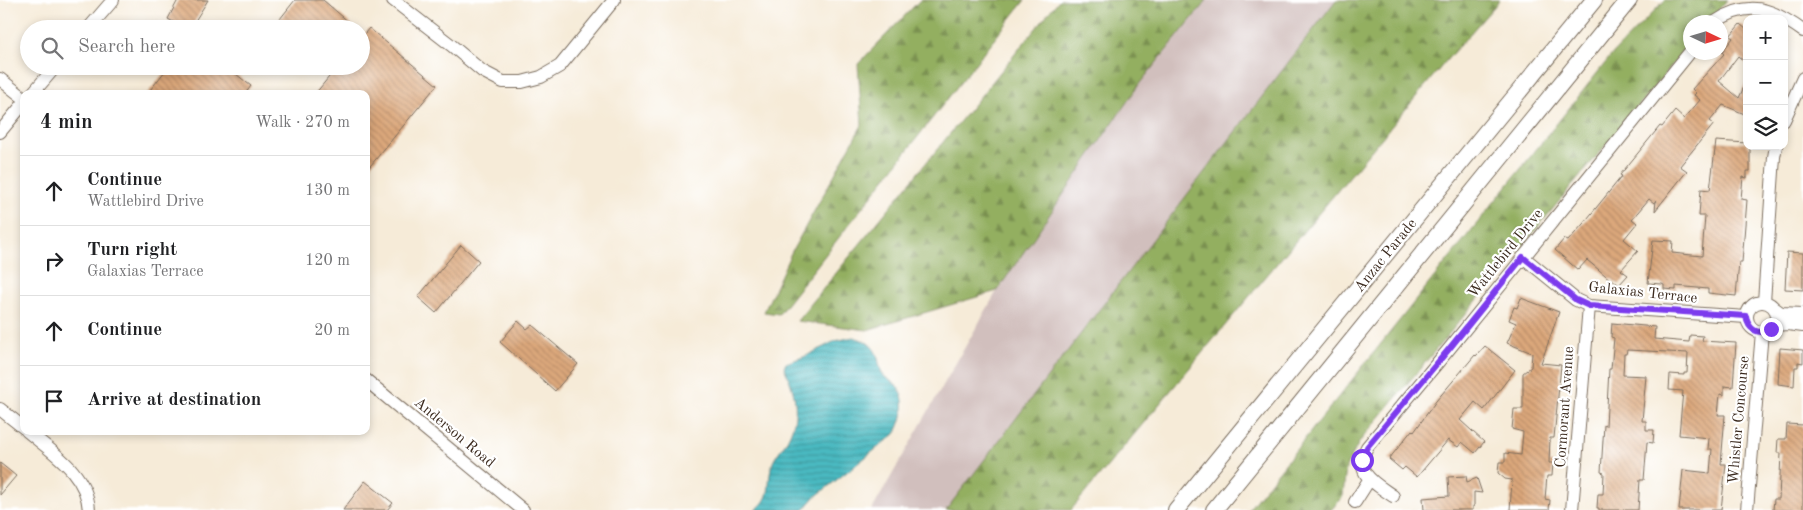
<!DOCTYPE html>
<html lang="en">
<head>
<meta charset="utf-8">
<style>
	body { margin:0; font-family:"Old Standard TT",serif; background:#f2f2f2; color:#202124 }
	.controls { position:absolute; right:15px; top:15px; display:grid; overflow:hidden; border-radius:10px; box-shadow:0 2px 8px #0003 }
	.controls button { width:45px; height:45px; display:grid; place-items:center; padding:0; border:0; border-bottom:1px solid #e0e0e0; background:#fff; color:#202124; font:25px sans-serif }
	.compass { position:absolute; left:1683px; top:15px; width:45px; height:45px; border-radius:50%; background:#fff; box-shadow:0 2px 8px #0003; rotate:94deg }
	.stop { position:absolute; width:15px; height:15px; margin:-11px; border:4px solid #7c3aed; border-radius:50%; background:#fff }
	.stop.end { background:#7c3aed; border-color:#fff; box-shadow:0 1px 5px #0008 }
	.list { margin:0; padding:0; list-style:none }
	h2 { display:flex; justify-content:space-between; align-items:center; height:65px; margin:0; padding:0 20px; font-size:21px }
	h2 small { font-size:16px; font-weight:400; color:#757577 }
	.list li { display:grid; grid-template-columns:32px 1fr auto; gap:15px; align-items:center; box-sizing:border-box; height:70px; padding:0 20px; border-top:1px solid #e0e0e0 }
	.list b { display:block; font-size:19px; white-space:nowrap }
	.list p { margin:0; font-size:16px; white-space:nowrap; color:#757577 }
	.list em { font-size:16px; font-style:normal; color:#757577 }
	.icon { flex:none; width:28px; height:28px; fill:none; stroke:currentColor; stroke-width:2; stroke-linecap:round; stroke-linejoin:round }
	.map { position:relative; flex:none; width:1803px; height:510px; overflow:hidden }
	.search { position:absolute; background:#fff; box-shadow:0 2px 8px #0003; left:20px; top:20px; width:350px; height:55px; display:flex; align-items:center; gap:12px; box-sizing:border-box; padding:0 18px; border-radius:28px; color:#757577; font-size:19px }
	.panel { position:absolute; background:#fff; box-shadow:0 2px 8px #0003; left:20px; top:90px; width:350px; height:345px; border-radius:10px }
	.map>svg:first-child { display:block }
	.railway { fill:#d1bfbd }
	.forest { fill:url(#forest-firs); stroke:#676c40 }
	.water { fill:url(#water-rules); stroke:#427270 }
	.building { fill:url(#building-back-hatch) }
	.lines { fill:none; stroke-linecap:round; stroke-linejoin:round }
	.minor-casing { stroke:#7c6e5f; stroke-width:14 }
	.major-casing { stroke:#7c6e5f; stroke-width:18 }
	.minor { stroke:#fff; stroke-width:12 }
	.major { stroke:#fff; stroke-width:16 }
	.route { stroke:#7c3aed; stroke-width:6 }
	.labels { text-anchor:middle; stroke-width:4.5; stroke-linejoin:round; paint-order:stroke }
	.street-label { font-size:15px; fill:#3b2a1e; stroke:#fff }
</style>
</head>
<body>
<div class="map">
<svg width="1803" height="510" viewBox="0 0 1803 510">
	<defs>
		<pattern id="forest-firs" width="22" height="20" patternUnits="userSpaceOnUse" patternTransform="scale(1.25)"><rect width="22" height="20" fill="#93af61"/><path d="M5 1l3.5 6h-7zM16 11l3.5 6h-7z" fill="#798f4f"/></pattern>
		<pattern id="water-rules" width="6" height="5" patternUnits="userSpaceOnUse" patternTransform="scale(1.25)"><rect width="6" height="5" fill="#4ab9c1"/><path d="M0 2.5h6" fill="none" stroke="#3f979c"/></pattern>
		<pattern id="building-back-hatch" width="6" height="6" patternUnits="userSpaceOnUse" patternTransform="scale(1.25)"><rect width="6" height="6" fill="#dca87c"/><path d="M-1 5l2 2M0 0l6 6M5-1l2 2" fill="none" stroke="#b48965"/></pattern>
	</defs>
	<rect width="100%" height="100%" fill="#fff"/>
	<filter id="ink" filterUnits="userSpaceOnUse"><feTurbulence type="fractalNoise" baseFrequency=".02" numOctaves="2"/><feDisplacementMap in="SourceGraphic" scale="10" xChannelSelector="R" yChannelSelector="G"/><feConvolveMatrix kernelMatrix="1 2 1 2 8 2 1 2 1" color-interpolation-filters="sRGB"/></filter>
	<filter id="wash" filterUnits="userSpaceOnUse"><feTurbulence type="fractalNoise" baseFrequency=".0096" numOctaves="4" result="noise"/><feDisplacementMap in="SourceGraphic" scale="20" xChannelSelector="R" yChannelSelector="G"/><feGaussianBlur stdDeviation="1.12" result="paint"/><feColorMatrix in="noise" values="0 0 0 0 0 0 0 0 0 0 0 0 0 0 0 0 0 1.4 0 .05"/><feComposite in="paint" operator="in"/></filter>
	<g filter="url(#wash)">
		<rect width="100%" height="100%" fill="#f6ebd8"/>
		<!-- railway -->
		<path class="railway" d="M1207 0H1336L946 510H872L997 291 1140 83Z"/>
		<!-- forest -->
		<path class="forest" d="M920 0H1025L779 314 764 312 791 253 862 125 858 64Z
			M1059 0H1207L1140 83 997 291 867 330 797 321Z
			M1336 0H1500L1451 55 1071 510H946Z
			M1665 0H1727L1708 22H1690V44L1360 441 1346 467 1343 496 1331 510H1248L1614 52Z"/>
		<!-- water -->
		<path class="water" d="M853 337C866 340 874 345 878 358 879 363 880 369 882 373 885 379 893 381 897 386 908 400 903 420 895 434L815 497 804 510H755C774 497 766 484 772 465 775 455 784 447 788 438 801 412 795 392 784 367L786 363 806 356 835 341Z"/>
		<g id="blocks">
			<!-- building -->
			<path class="building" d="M178 0H208L190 29H186L168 19Z
				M295 0H323L357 29H272Z
				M1740 24 1747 30V64L1738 56 1719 81 1739 98 1747 80V115L1723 105 1710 121 1714 124 1680 166 1687 171 1655 211 1656 200 1654 203 1649 199 1632 219 1637 223 1624 239 1638 251 1621 270 1628 275 1619 285 1612 279 1611 280 1587 260 1578 270 1555 250 1564 239 1568 241 1583 224 1622 176 1620 175 1660 126 1662 127 1675 111 1684 119 1700 100 1694 95 1696 93 1692 89 1724 54 1722 52 1733 38 1730 36Z
				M369 28 437 85 366 171V94H315L338 66H361V38Z
				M169 66H179L185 71 189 66H226L251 86 245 94H147Z
				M1716 141 1747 143V146H1750V171H1747V178L1743 177 1741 199 1747 200 1742 262H1739L1736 296 1708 293V289L1676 286V290L1664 289V285L1662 284 1648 283 1653 240 1673 241 1672 253 1702 256 1705 216H1699L1701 189 1710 190Z
				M461 245 479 261 436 313 418 297Z
				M1787 252 1803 253V290L1785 289Z
				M1521 298 1559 312 1541 363 1561 365 1554 438H1550L1549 463H1553L1552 476H1547L1545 499 1550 500 1549 510H1510L1512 480 1505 479 1498 473 1499 462H1505V453L1521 455 1523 432 1512 429 1514 409H1523V373L1531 367 1532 353 1507 343 1516 323 1509 320 1514 307 1517 308Z
				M518 321 527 329 532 325 578 364 555 391 500 342Z
				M1612 323 1655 327 1654 339 1689 342 1690 335 1703 336 1702 341 1736 343 1733 387 1724 386V395L1720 394 1718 415H1725L1721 464H1726L1721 510H1679L1683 470 1710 473 1712 449H1708L1709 438 1679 435 1683 391 1669 390 1670 374 1684 375V373H1687L1688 353 1627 350 1626 354H1624L1623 375 1646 376 1642 421H1646V430H1654L1653 443 1647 442 1644 480H1640L1638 510H1599V508H1597L1598 494H1603L1604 473 1601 472 1603 440 1604 425 1606 426 1609 369H1611L1614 338 1611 337Z
				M1485 346 1515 370 1484 410 1475 402 1460 420 1484 442 1475 453 1462 442 1458 447 1448 440 1417 477 1405 467 1402 470 1389 459 1412 430 1414 432 1436 401 1475 355 1476 356Z
				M1780 348 1803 350V363L1798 362V367H1795L1794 386 1778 384Z
				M1787 424 1803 425V510H1773L1774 499H1779L1781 453H1777L1778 439H1786Z
				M0 463 16 476 0 495Z
				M1466 476 1467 482 1477 478 1482 493 1474 492V506H1473V510H1424L1423 498 1449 496 1448 477Z
				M365 481 393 503 387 510H343Z"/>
		</g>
	</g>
	<g filter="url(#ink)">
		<use href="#blocks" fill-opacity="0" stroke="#7c6e5f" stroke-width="1"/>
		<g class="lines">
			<!-- minor casing -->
			<g class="minor-casing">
				<path id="minor" d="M393 0 451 45 482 71 503 82H522L541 77 560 66 614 0
					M1715 22C1748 0 1770 7 1803 31
					M88 29 113 0
					M0 79 24 98
					M32 94 56 66
					M1784 120 1803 78
					M0 132 24 103
					M1523 257 1576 300 1589 306 1746 317
					M1747 317a15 15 0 1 1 30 0a15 15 0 1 1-30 0Z
					M1764 302 1774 157 1776 146
					M1774 308 1781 313 1803 314
					M1775 325 1788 324 1803 326
					M366 380 523 510
					M0 409 24 428
					M27 431C53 453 87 473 89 510
					M1393 496C1374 483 1353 473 1367 447L1449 349 1690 52
					M1355 502 1369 480
					M1572 510 1589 306
					M1747 510 1762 332"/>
			</g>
			<!-- major casing -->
			<g class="major-casing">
				<path id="major" d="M1176 510 1594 0
					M1214 510 1629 0"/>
			</g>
			<!-- minor -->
			<use href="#minor" class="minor"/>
			<!-- major -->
			<use href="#major" class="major"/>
		</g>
	</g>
	<g class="lines" filter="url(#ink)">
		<!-- route -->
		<path class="route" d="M1362 460 1367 447 1449 349 1523 257 1576 300 1589 306 1746 316C1748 330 1759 336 1771 329"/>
	</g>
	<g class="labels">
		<!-- street labels -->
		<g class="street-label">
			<text transform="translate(1505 253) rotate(-51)" y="5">Wattlebird Drive</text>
			<text transform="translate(1385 255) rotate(-51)" y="5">Anzac Parade</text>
			<text transform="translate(1643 292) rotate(6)" y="5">Galaxias Terrace</text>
			<text transform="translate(1564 407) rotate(-86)" y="5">Cormorant Avenue</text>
			<text transform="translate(1738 420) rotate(-85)" y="5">Whistler Concourse</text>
			<text transform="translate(455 432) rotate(40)" y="5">Anderson Road</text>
		</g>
	</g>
</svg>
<div class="controls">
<button>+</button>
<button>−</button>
<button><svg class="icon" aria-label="layers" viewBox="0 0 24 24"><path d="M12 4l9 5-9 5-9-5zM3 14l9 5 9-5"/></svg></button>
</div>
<svg class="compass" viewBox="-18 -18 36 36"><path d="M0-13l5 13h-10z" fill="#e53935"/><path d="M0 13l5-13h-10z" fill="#757577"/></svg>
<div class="stop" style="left:1362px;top:460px"></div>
<div class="stop end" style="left:1771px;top:329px"></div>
<div class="search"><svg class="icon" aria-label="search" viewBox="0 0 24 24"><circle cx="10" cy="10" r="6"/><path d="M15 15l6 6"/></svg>Search here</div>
<section class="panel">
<h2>4 min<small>Walk · 270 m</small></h2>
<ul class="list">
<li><svg class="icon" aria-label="ahead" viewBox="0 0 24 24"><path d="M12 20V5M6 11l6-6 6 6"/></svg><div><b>Continue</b><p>Wattlebird Drive</p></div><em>130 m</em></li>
<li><svg class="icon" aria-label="right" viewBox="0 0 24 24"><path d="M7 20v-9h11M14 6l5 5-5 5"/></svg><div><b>Turn right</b><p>Galaxias Terrace</p></div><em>120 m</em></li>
<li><svg class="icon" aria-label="ahead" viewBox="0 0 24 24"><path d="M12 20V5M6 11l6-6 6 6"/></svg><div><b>Continue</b></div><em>20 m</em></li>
<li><svg class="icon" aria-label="arrive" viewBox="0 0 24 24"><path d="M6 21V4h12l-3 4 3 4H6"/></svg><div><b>Arrive at destination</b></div></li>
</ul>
</section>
</div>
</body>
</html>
